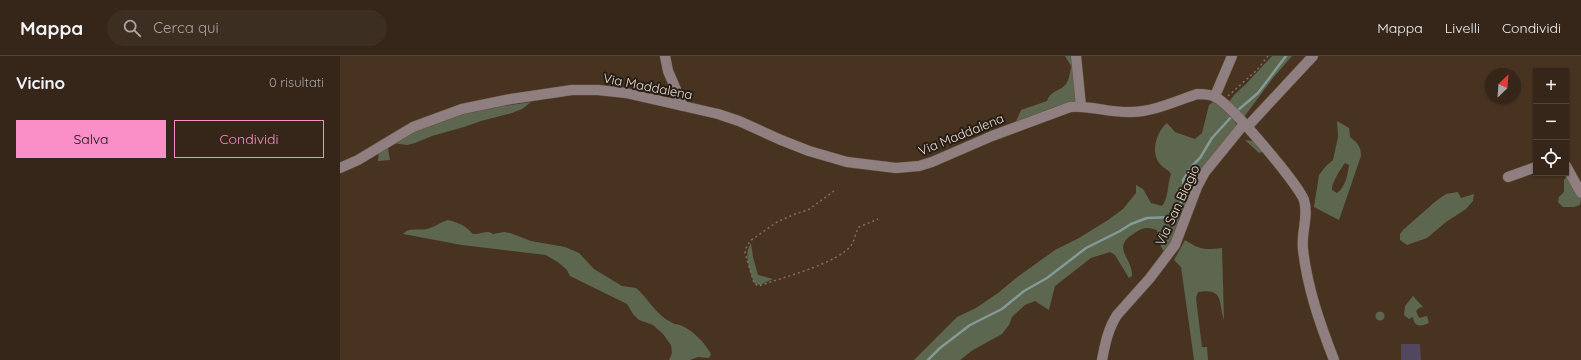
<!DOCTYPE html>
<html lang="it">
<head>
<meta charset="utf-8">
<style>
	body { margin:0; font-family:Quicksand,sans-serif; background:#3d2e22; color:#f1f3f6 }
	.controls { position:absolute; right:12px; top:12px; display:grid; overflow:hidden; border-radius:0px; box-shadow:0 1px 3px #0004 }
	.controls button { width:36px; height:36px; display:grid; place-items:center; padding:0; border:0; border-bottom:1px solid #504338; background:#362619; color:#f1f3f6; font:20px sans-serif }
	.compass { position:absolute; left:1145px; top:12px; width:36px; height:36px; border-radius:50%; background:#362619; box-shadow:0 1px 3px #0004; rotate:25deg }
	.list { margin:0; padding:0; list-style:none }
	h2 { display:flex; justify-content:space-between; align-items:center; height:52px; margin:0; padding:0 16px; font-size:17px }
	h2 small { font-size:13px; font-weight:400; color:#aaa5a2 }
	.actions { display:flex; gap:8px; padding:12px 16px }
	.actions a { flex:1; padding:9px 0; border:1px solid #fa8fc8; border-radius:0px; text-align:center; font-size:14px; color:#fa8fc8 }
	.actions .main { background:#fa8fc8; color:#111 }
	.icon { flex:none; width:22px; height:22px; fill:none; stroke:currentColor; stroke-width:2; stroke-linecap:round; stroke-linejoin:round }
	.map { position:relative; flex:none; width:1241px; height:304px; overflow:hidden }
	header { display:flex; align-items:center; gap:24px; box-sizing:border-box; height:56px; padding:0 20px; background:#362619; border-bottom:1px solid #504338 }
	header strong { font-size:19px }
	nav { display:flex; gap:22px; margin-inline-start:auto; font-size:14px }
	.search { width:280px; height:36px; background:#3d2e22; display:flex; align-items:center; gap:10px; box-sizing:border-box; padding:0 14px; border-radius:22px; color:#aaa5a2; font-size:15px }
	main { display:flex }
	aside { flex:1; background:#362619 }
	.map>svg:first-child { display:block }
	.green { fill:#5d664f; fill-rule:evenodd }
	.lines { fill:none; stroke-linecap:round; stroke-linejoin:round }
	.stream { stroke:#849a97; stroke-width:2.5 }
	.building { fill:#53475f }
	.minor-casing { stroke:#655241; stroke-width:11 }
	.path { stroke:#827060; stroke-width:1.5; stroke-dasharray:2 3; stroke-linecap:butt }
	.minor { stroke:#8f7f80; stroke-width:10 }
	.labels { text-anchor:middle; stroke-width:4; stroke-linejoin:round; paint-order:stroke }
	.street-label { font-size:13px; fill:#eaddd2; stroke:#261d15 }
</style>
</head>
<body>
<header>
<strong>Mappa</strong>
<div class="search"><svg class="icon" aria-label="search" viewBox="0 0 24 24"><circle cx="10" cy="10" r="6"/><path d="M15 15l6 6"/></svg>Cerca qui</div>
<nav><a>Mappa</a><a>Livelli</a><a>Condividi</a></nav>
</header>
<main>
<aside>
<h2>Vicino<small>0 risultati</small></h2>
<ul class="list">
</ul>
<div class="actions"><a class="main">Salva</a><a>Condividi</a></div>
</aside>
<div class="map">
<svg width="1241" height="304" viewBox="0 0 1241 304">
	<rect width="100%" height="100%" fill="#483321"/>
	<!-- green -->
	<path class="green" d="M725 0H735L740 46 674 70 681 54 707 45C710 36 716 36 723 31 729 27 730 17 731 10Z
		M932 0H952L933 22 904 61 889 46 894 39 905 29Z
		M191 46 182 53 172 57 141 65 124 71 92 80 75 87 67 89 52 87 48 93 50 104 38 105 39 95C67 75 105 60 139 53 156 50 174 49 191 46Z
		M873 46C884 52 894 60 898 72L871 104 827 199C820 192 818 183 817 174 808 171 804 171 796 176 769 192 793 201 792 220L789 222 775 199 770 196 751 202 715 230 709 254 695 245 685 249 672 261 669 269 662 278 633 294 620 304H574L617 261 636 252 658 237 676 222 715 194 739 182 768 164 783 153 796 137V129L803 133 811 147 822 150C829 141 827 129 831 118 828 113 826 114 822 110 809 99 816 76 827 67L835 76 855 83 862 77 869 49Z
		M997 65 1009 72 1010 81C1018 87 1021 91 1021 100L999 164 974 151 979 119 986 110 993 104 998 81ZM1005 107 1009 109C1008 118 1005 132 997 137L992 134C991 128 1001 112 1005 107Z
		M905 84 913 85 925 95 919 97Z
		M1228 118 1241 143 1240 149 1234 151H1223L1218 146 1219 141 1224 136V124Z
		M1118 136 1121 142 1134 138 1133 145 1126 153 1106 166 1087 182 1067 189 1060 184V178L1063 174 1096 145 1106 138Z
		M108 164C119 167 125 169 133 178 142 179 146 173 153 178L164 176 170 177 191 185 225 191 239 197 254 213 282 230 296 232C308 242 316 259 331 266 333 268 337 268 340 269 353 274 364 286 371 298L369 302 358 301 350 304H329L332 297 331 289 323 278 313 269 299 264 293 258 287 248 230 220 227 214 219 207 206 199 122 189 63 178C70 170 81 176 90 172 96 170 101 166 108 164Z
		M845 184C860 194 865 194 882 192L884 264C878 245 884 232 858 236L856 242 862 291H867L868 304H854L841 211 834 204Z
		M411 187 413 201 418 219 433 223 420 229 414 227C410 214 403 199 411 187Z
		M1073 240 1083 251 1079 252 1076 255 1079 262 1087 260 1089 267C1081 271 1074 271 1073 261L1069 263 1064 259 1065 250Z
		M1035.5 260a4.5 4.5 0 1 1 9 0a4.5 4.5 0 1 1-9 0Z"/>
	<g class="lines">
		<!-- stream -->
		<path class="stream" d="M897 55 918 37 946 0
			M588 304 600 292 630 269 662 253 684 235 707 222 746 192 780 175 791 168 807 162 832 161 844 141 843 124 853 109 860 102 872 82 893 59"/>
	</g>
	<!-- building -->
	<path class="building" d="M1061 288H1080L1081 304H1061Z"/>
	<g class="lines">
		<!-- minor casing -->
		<g class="minor-casing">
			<path id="minor" d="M325 0 328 15 343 50
				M736 0 741 50
				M875 40 892 0
				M907 71 973 0
				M1226 110 1241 137
				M0 112 18 104 73 71 122 53 171 43 232 34H258L286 37 378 58 399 65 441 84 469 95 507 106 556 112 579 110 592 106 652 80 730 51C750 49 770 57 791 56 813 56 836 45 857 38 863 38 870 38 875 41 890 47 958 128 964 144 969 160 961 176 963 193 967 231 980 268 994 304
				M1168 121 1196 111
				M762 304C765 288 768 273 777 259L810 222 835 189 857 131 865 116 904 68"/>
		</g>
		<!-- path -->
		<path class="path" d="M888 40 917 14 928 0
			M494 135 468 154 455 158 437 166 410 185 406 192 405 197 414 227 418 230 422 229C443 221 500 207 512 188 515 183 515 177 519 171L538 163"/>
		<!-- minor -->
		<use href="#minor" class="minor"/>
	</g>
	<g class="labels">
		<!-- street labels -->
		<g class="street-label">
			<text transform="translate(308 30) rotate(11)" y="5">Via Maddalena</text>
			<text transform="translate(621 78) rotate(-22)" y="5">Via Maddalena</text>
			<text transform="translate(837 149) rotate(-65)" y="5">Via San Biagio</text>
		</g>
	</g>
</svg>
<div class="controls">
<button>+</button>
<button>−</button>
<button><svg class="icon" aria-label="locate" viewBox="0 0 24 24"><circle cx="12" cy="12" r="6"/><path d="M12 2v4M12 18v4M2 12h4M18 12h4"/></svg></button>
</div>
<svg class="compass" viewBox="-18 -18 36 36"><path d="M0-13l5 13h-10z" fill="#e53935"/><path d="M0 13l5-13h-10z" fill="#aaa5a2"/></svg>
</div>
</main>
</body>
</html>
